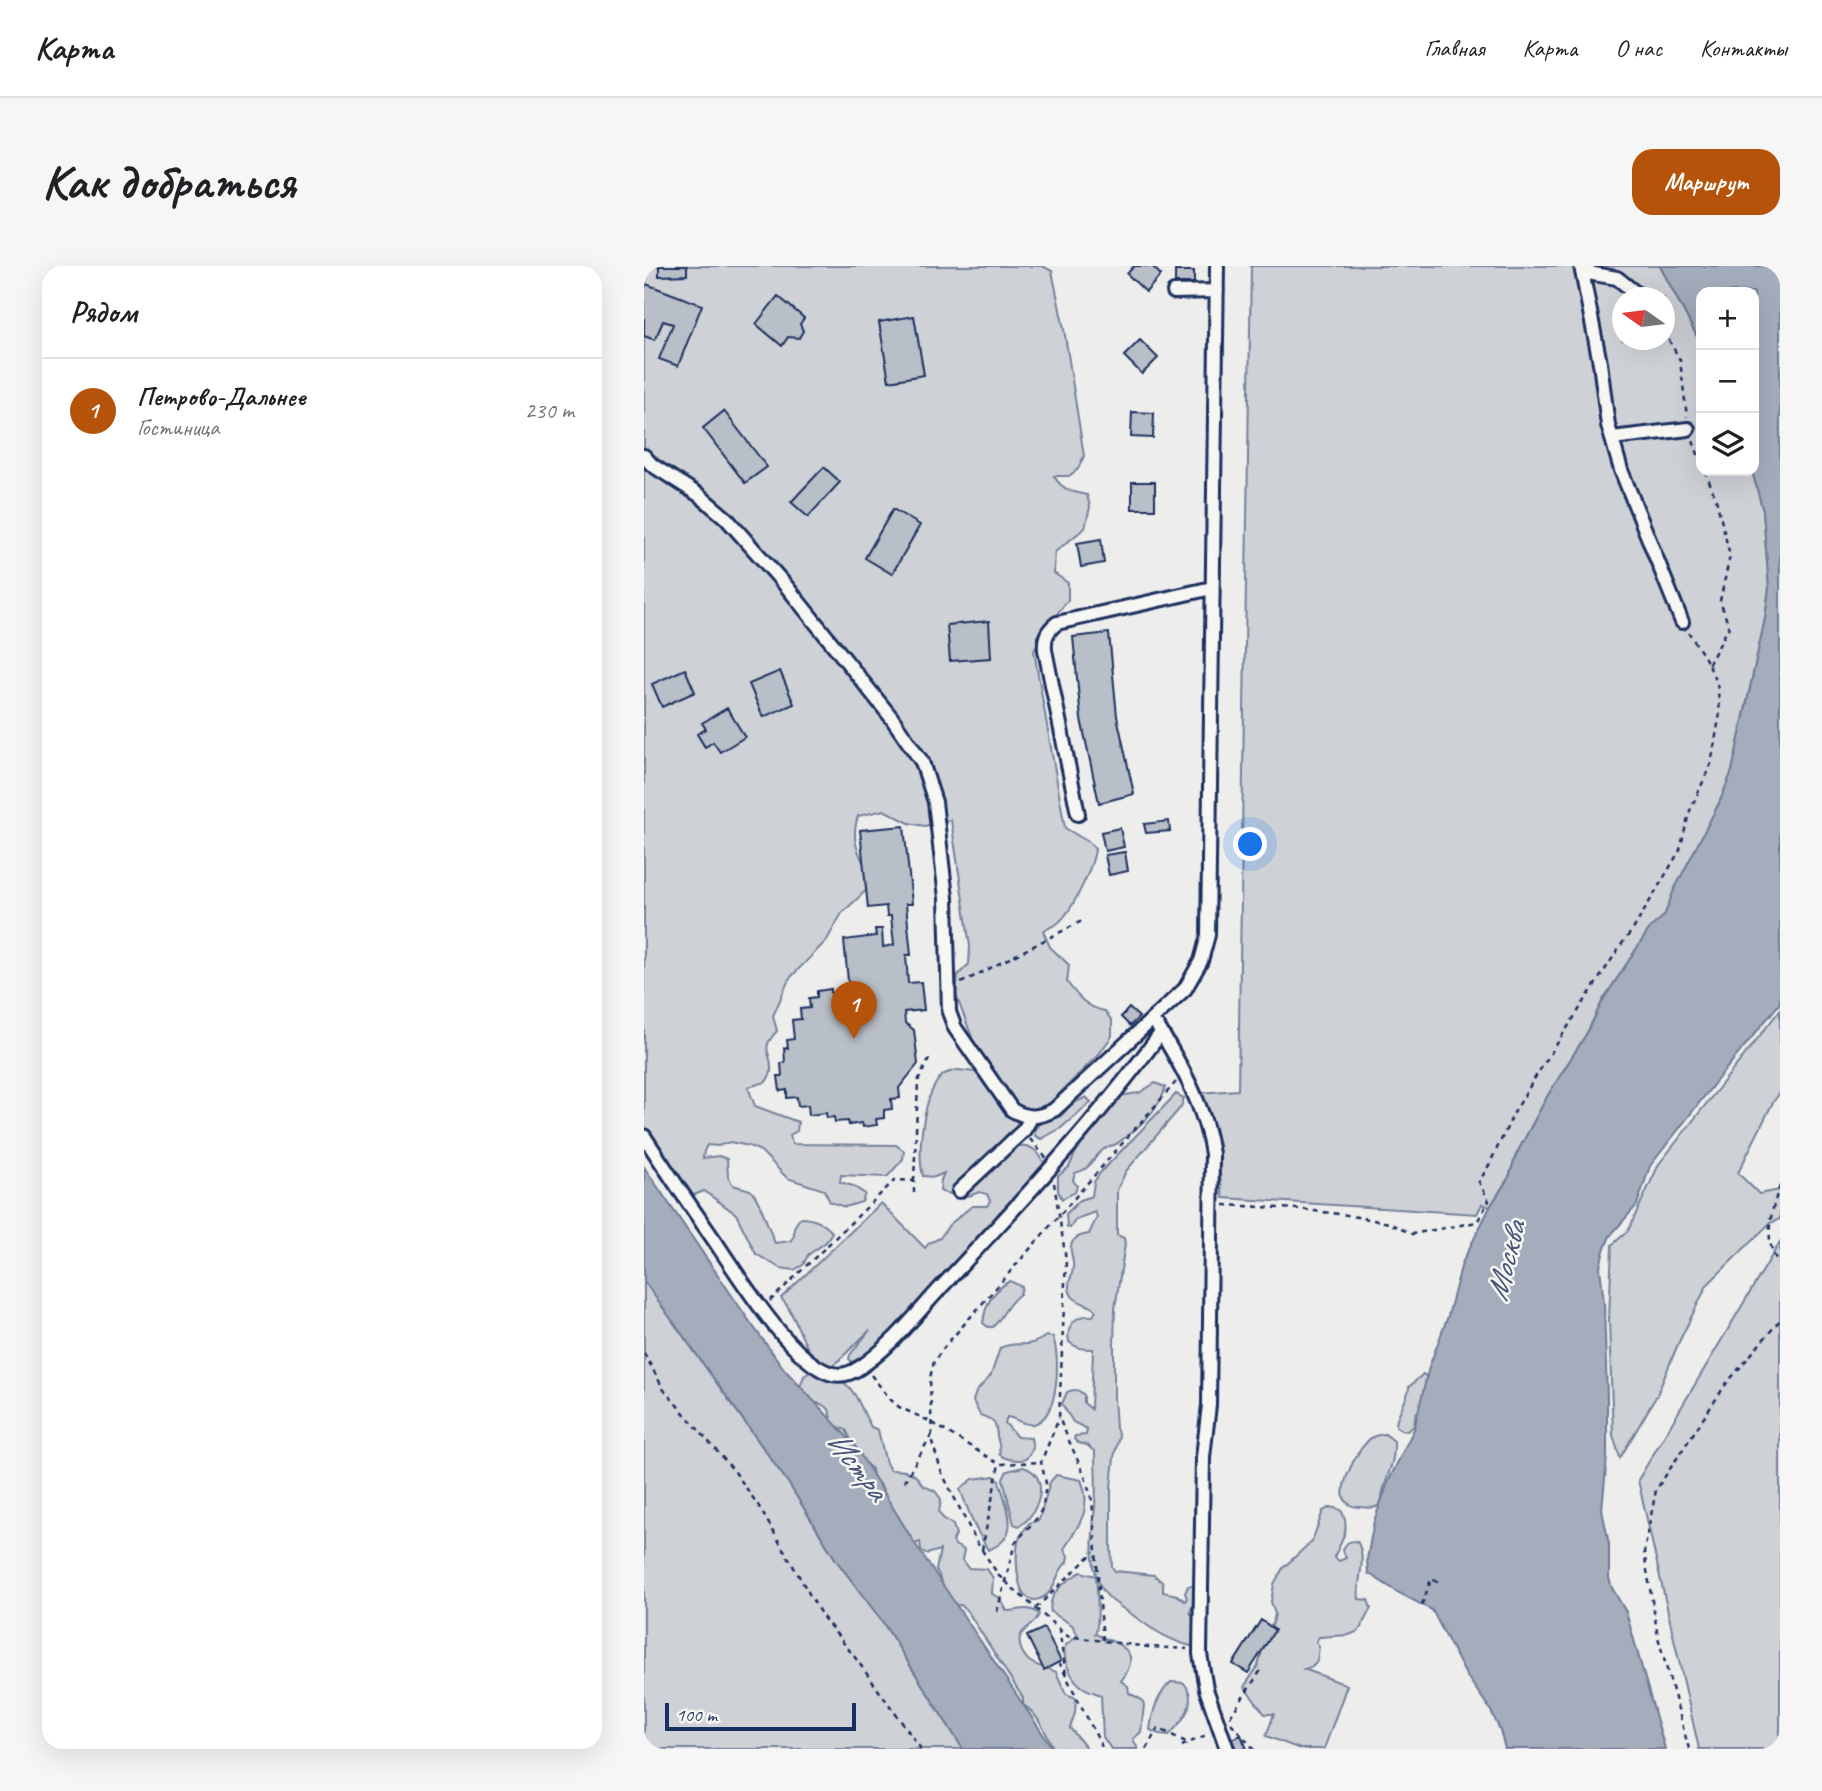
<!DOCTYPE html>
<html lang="ru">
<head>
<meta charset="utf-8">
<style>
	body { margin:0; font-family:Caveat,sans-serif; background:#f6f6f6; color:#202124 }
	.controls { position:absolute; right:21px; top:21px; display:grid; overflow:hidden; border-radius:14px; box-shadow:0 7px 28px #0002 }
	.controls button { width:63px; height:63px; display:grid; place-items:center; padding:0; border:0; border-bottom:2px solid #e0e0e0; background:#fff; color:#202124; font:35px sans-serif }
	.compass { position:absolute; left:968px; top:21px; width:63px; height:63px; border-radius:50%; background:#fff; box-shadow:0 7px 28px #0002; rotate:284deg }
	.scale { position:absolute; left:21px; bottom:18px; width:191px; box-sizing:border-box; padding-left:7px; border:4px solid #1b2f5e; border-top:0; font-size:19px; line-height:24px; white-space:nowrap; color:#1b2f5e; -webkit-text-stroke:5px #f6f6f2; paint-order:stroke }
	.you { position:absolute; left:607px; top:579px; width:24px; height:24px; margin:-18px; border:5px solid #fff; border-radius:50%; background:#1a73e8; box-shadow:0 0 0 10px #1a73e833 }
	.badge { display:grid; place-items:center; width:46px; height:46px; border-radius:50%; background:#b45309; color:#fff; font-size:23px; font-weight:700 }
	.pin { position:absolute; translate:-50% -58px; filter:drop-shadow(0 2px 4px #0008) }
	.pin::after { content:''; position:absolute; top:37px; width:24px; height:21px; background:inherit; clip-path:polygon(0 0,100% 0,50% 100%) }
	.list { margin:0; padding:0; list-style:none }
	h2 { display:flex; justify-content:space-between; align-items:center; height:91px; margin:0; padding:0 28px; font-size:30px }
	h2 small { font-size:23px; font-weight:400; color:#757577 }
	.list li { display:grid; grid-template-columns:46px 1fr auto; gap:21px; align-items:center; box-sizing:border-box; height:105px; padding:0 28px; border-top:2px solid #e0e0e0 }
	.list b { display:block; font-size:26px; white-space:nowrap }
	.list p { margin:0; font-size:23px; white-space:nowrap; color:#757577 }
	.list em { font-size:23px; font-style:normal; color:#757577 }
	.icon { flex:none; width:38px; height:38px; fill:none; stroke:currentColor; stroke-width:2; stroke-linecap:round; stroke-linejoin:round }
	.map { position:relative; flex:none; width:1136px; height:1483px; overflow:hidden; border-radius:21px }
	header { display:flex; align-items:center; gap:42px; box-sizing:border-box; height:98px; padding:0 35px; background:#fff; border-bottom:2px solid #e0e0e0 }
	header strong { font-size:33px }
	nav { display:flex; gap:38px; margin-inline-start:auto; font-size:24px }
	.intro { display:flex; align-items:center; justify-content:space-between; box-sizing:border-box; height:168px; padding:0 42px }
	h1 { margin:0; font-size:49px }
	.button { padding:18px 32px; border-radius:21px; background:#b45309; color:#fff; font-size:24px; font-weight:700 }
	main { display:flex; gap:42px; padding:0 42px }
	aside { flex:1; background:#fff; border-radius:21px; box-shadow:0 7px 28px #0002 }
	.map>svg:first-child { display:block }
	.green { fill:#ced2d7; stroke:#74809a; stroke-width:2; fill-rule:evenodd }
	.water { fill:#a5acbc; stroke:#6e7a96; stroke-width:2 }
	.building { fill:#b9bfc8; stroke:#1b2f5e; stroke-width:2 }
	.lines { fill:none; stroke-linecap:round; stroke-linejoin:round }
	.minor-casing { stroke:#1b2f5e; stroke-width:18 }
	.path { stroke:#1b2f5e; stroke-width:2.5; stroke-dasharray:5 5; stroke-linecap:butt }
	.minor { stroke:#f6f6f2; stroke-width:12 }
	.labels { text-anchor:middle; stroke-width:5; stroke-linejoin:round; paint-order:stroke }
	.water-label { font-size:32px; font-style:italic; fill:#44547a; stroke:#f6f6f2 }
</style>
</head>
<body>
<header>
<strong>Карта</strong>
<nav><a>Главная</a><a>Карта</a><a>О нас</a><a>Контакты</a></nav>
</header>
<div class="intro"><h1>Как добраться</h1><a class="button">Маршрут</a></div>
<main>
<aside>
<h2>Рядом<small></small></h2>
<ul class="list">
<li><span class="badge">1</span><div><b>Петрово-Дальнее</b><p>Гостиница</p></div><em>230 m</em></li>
</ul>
</aside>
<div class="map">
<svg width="1136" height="1483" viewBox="0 0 1136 1483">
	<rect width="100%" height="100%" fill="#edeeec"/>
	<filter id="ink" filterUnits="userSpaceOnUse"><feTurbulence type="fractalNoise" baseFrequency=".0143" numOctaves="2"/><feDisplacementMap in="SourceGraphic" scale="14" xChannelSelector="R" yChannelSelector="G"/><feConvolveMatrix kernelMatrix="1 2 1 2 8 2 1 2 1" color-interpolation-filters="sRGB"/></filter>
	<g filter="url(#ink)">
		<!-- green -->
		<path class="green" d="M0 0H398L408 5 420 63 440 190 434 203 425 210H410C418 224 428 226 443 229L446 241 441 262 411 286 410 307 424 317V334L398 367 390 385 421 562 446 577 451 583C449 601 428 646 414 657 410 660 404 662 399 665L406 681 425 699 423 716C434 731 443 742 461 745L468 755V770L455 788 406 837 383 847 370 840 337 795 312 729 314 709 325 698 326 680 307 554 281 560 265 557 240 544 214 550C204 583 221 590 228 619L198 647 183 674 145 713 129 750 133 765C114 785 129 786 127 805 127 809 124 812 122 816L104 821 111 840 154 856 153 865 146 869 148 878 252 879 260 885 259 893 243 911 197 909 196 916 209 920 221 928 218 936 201 941 186 936 180 924 143 912 117 885 105 880 86 876 74 880 63 879 60 885 59 892 75 890 83 893 84 911 89 919C94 921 101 922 106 924 115 929 125 965 131 977L146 975 150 970V961L156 952C168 952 180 957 188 966L182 976 164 989 159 999 150 1004 136 1002 112 988 92 948 60 925 48 930 0 859Z
			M607 0H1016L1057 78V205H1108L1119 245 1125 322 1121 353 1088 505 1076 535 1020 650 1006 663 959 734 943 767 904 829 872 889 865 911 846 941 838 938 833 948 579 932 570 866 555 827 594 824ZM978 32H1020V74H978Z
			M1136 744V827L1129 836 1094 907 1115 928 1136 924V953L1126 957 1063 1019 1034 1078 1013 1129 976 1192 969 1169 965 1054 968 979 984 965 1015 898Z
			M314 804 331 806 356 832 373 856 372 862C358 870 361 872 352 883 345 891 334 893 331 903 355 889 386 860 401 900 391 916 377 925 369 941L355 946 353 955 242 1074 226 1088 208 1096 205 1093 206 1089 226 1064 190 1099 182 1101C156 1086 156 1052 137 1032L237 937 281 982 285 977 296 972 305 959 328 940H343L346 935 343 928 335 926 325 930C315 926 306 930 296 925L297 914 300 907 291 911 279 910C273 886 279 826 299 809 303 806 309 805 314 804Z
			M511 817 521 821C519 840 491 865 475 876 471 880 464 880 460 883 446 893 450 902 431 907L429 914 433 920 431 926 418 933 414 925V910L425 901 440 868 474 830 495 827Z
			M532 828 540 832 537 841 482 905 473 924V969L480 972 481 978 471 1042 470 1079V1131L472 1162 475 1170 470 1191 467 1221V1281L468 1301 471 1305 510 1309 519 1317V1326L533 1329 541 1335 543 1332 541 1327 544 1320H552L555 1327 546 1346 552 1355 555 1374 547 1380C526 1375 507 1363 490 1350 480 1343 467 1336 460 1326 443 1300 449 1269 451 1240 453 1222 451 1204 451 1186L443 1179 434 1177 430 1173 431 1170 442 1169 443 1163 429 1156 418 1138 423 1126C431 1123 434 1123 440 1129V1137L447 1143 449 1083C439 1083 434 1083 425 1076 422 1059 432 1048 449 1050L452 1045C446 1037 434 1038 428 1030 421 1020 428 1012 429 1002 431 993 423 984 429 975 433 970 439 969 445 968L453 951 451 946 432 953 426 962 423 961 422 948 436 934 448 930 450 916 456 907Z
			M442 831 447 836 417 862 397 873 391 870V864L397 855 417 850 428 838Z
			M1136 976V1483H1055L994 1214Z
			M0 1015 145 1218 192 1294 238 1355 319 1483H0Z
			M366 1015 378 1021 376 1028C363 1037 359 1051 349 1061H344L339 1057C341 1038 349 1024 366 1015Z
			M402 1070 409 1071C416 1091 416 1150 390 1158 380 1160 372 1152 363 1151L361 1157 373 1171 387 1172 389 1182 382 1193C375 1195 361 1194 355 1188 357 1180 354 1177 353 1170 352 1155 350 1154 336 1149L329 1135 332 1126 347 1109 356 1082C374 1073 381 1085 402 1070Z
			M166 1106C211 1113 208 1125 227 1161L234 1164 242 1197 246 1204C261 1204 272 1205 278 1219L291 1225 297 1233 295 1246 299 1252 309 1259 312 1268 309 1275 311 1279 320 1284 318 1294 324 1302 343 1303 349 1312 348 1328 356 1332 363 1345C375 1345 385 1339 395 1348 392 1357 386 1358 380 1365 371 1373 377 1387 385 1395 393 1401 404 1402 412 1406L422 1428 432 1432 431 1447 426 1462 443 1483 409 1482C403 1468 393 1446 379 1439V1432L324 1346 317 1339 302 1340C298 1328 299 1313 292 1304L296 1284 283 1288 277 1284 276 1276 267 1279 236 1218H230L228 1203 218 1195 202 1164 188 1158 185 1143 177 1138 167 1136 156 1121 160 1110Z
			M779 1108 782 1110 778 1143 772 1147 770 1160 763 1165 758 1164 752 1160C752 1146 764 1136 765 1121Z
			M741 1168 750 1175C751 1194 745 1205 740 1222 737 1229 740 1237 732 1241 728 1243 721 1241 716 1241 711 1241 705 1240 702 1235 692 1224 713 1186 722 1177 727 1170 733 1169 741 1168Z
			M379 1201C409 1209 394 1250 375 1260L370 1258 359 1213 363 1205Z
			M412 1209 437 1214C449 1243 435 1259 420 1283L424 1290 423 1296C411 1306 413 1325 398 1332 371 1345 371 1291 374 1276 376 1269 381 1263 385 1257L395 1254 406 1216Z
			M350 1210 355 1215C363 1241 379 1271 344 1284L330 1259 316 1223 329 1213Z
			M687 1241 697 1244C707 1263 699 1272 690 1291L695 1295 702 1292 699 1284C702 1276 705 1275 713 1275 724 1294 712 1313 715 1333L724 1334 727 1342 715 1365 705 1369 675 1371 672 1375 675 1381 673 1395 667 1401 660 1403 703 1419 680 1483H656L622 1470 630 1448H621L600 1421 614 1400 621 1372 629 1357 631 1348 627 1336 630 1318 639 1302 668 1275 679 1245Z
			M437 1306 452 1310C453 1323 456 1358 451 1368 477 1379 500 1385 477 1415L484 1420 485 1427 498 1434 500 1439 497 1466 489 1473 494 1483H467L459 1471 457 1429C452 1427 445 1425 440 1422 428 1415 418 1394 421 1380L434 1369 428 1359 407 1346C402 1328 423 1314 437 1306Z
			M527 1416 540 1417C555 1436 539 1455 525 1469L515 1468 506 1464C508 1446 513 1429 527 1416Z"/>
		<!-- water -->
		<path class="water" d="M1016 0H1136V737L1077 809 1006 900 993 939 966 970 960 984 956 1001 960 1037 963 1132V1191L958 1244 965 1278V1312L968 1322 982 1346 1021 1483H861L856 1464 846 1443 822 1409 788 1344 755 1327 724 1307 723 1293 730 1255 745 1214 770 1163 785 1101 804 1050 818 997 846 941 865 911 872 889 904 829 943 767 959 734 1006 662 1020 650 1030 624 1076 535 1088 505 1121 353 1125 322 1119 245 1108 205H1110V26H1057V78Z
			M0 901 106 1056 141 1104 210 1178 270 1276 409 1483H319L238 1355 192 1294 145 1218 0 1015Z"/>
		<!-- building -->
		<path class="building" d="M15 0H43V9L15 10Z
			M490 0H508L517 9 502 26 483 8Z
			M531 5H550V17H531Z
			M2 18 58 39 34 100 15 93 29 58 19 55 11 74 0 70V23Z
			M134 30 160 52 156 58 159 65 155 72 144 71 138 80 112 58Z
			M270 50 280 109 245 115 235 56Z
			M496 74 514 92 498 108 480 90Z
			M80 145 123 201 101 217 59 162Z
			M488 146 510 147 509 172 487 171Z
			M180 201 196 216 164 251 147 236Z
			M488 216H511V243H488Z
			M249 243 276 259 248 308 221 292Z
			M457 273 460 297 437 301 433 277Z
			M345 355 347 392 306 395 303 359Z
			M465 367 473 450 490 528 455 537 437 453 429 371Z
			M41 403 51 426 18 441 8 418Z
			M136 405 150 438 119 451 105 418Z
			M83 442 101 471 76 486 69 476 61 481 53 468 62 463 58 457Z
			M525 555 526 565 502 567 500 558Z
			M260 560 268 638H262L267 689H262L264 717 277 716 280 744 260 746 261 757 270 764 274 798 255 822 256 832 247 833 248 843 240 844V852L232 853 233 859 219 861 218 857 205 859 204 855 191 856 190 851 183 852 182 847 165 849 164 839 154 840 153 831 143 832V824L136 825 134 810H138L137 797 141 796 140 782H144L143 774 150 773 148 754 157 753 156 743 166 742 165 732 173 731V725L187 723V727L205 725 200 674 232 670 231 663H238L239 681 250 679 247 650H243L242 640 224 642 216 564Z
			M476 562 480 581 461 585 457 566Z
			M481 586 484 605 465 609 461 589Z
			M485 742 495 751 486 760 477 751Z
			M617 1354 631 1364 604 1407 589 1398Z
			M400 1362 417 1395 400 1404 383 1370Z
			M597 1469 603 1483H592L587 1473Z"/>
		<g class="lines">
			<!-- minor casing -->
			<g class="minor-casing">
				<path id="minor" d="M937 0 956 97 964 159 977 204 1038 356
					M938 6 973 12 998 32
					M530 26 573 25
					M968 172 1044 163
					M0 190 8 199 55 229 82 252 143 321 247 451 278 496 291 536 302 632 305 746 311 762 368 844C384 853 394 852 410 844L541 723 557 695 564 669 573 0
					M434 548 401 384C400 371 403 365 413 357L568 322
					M514 761C537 799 562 843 568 888L565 1139 559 1191 556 1388 562 1423 583 1483
					M0 870C22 904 45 938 68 971 93 1007 144 1092 185 1107 196 1111 206 1108 215 1102 247 1082 276 1043 302 1016 377 936 452 855 517 767
					M315 925 380 864 387 852"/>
			</g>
			<!-- path -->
			<path class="path" d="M1020 65 1036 94 1043 151
				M1049 175 1057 196
				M1061 205 1072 233 1086 290 1076 335 1085 361 1064 399
				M317 717 438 655
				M532 816 302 1079 290 1095 286 1112 288 1176 298 1207 332 1275 355 1310 423 1370 504 1381 543 1383
				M386 873 402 892
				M270 915 274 815 286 791
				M410 917 422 994 415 1152 441 1211 448 1234 459 1375
				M1136 920C1127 944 1118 978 1136 998
				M580 939 654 943 703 949 745 957 768 968 833 956 845 935 835 916 845 899 870 847 892 810 977 679 990 662 1036 584 1045 547 1067 498 1076 447 1073 416 1061 392 1045 367
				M126 1035 251 914 270 915V931
				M0 1087 20 1124 91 1206 114 1239 178 1350 210 1390 277 1483
				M227 1109 247 1134 255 1141 287 1156 355 1198 397 1196
				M260 1216 288 1168
				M338 1284 355 1198
				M778 1339 787 1313 796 1317
				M392 1342 450 1286
				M353 1346 371 1277 393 1252 399 1241 402 1217 397 1196 415 1152
				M415 1363 422 1409
				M415 1396 459 1483
				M586 1451 619 1401
				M587 1457 610 1483
				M538 1480 564 1468
				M502 1483 514 1462 544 1477
				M1045 1483 1014 1371 1000 1286 1012 1224 1082 1118 1136 1054"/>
			<!-- minor -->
			<use href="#minor" class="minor"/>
		</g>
	</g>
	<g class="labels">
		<!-- water labels -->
		<g class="water-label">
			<text transform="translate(861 995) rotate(-76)" y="11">Москва</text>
			<text transform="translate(214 1199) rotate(52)" y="11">Истра</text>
		</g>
	</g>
</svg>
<div class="controls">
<button>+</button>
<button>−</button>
<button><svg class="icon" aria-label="layers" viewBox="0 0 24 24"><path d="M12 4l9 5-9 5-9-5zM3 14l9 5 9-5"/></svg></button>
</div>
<svg class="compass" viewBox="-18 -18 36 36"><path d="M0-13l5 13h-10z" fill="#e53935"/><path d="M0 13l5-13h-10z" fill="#757577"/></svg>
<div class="scale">100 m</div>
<div class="you"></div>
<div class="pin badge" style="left:210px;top:773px">1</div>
</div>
</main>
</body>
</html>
